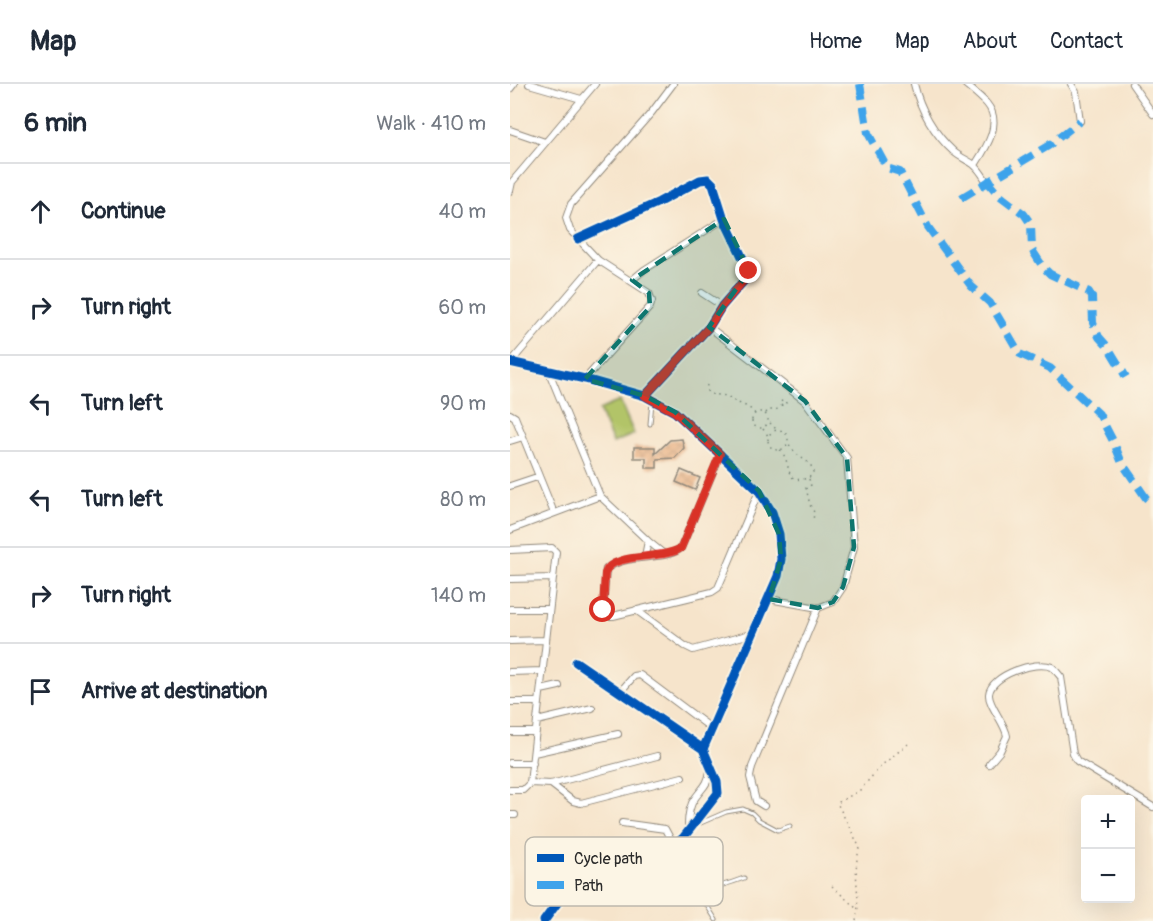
<!DOCTYPE html>
<html lang="en">
<head>
<meta charset="utf-8">
<style>
	body { margin:0; font-family:Pangolin,sans-serif; background:#f2f2f3; color:#1f2937 }
	.controls { position:absolute; right:18px; bottom:18px; display:grid; overflow:hidden; border-radius:6px; box-shadow:0 6px 24px #0002 }
	.controls button { width:54px; height:54px; display:grid; place-items:center; padding:0; border:0; border-bottom:2px solid #e0e1e3; background:#fff; color:#1f2937; font:30px sans-serif }
	.stop { position:absolute; width:18px; height:18px; margin:-14px; border:4px solid #d93025; border-radius:50%; background:#fff }
	.stop.end { background:#d93025; border-color:#fff; box-shadow:0 2px 6px #0008 }
	.list { margin:0; padding:0; list-style:none }
	h2 { display:flex; justify-content:space-between; align-items:center; height:78px; margin:0; padding:0 24px; font-size:26px }
	h2 small { font-size:20px; font-weight:400; color:#747a83 }
	.list li { display:grid; grid-template-columns:39px 1fr auto; gap:18px; align-items:center; box-sizing:border-box; height:96px; padding:0 24px; border-top:2px solid #e0e1e3 }
	.list b { display:block; font-size:22px; white-space:nowrap }
	.list em { font-size:20px; font-style:normal; color:#747a83 }
	.icon { flex:none; width:33px; height:33px; fill:none; stroke:currentColor; stroke-width:2; stroke-linecap:round; stroke-linejoin:round }
	.map { position:relative; flex:none; width:643px; height:837px; overflow:hidden }
	header { display:flex; align-items:center; gap:36px; box-sizing:border-box; height:84px; padding:0 30px; background:#fff; border-bottom:2px solid #e0e1e3 }
	header strong { font-size:28px }
	nav { display:flex; gap:33px; margin-inline-start:auto; font-size:21px }
	main { display:flex }
	aside { flex:1; background:#fff }
	.map>svg:first-child { display:block }
	.pitch { fill:#b2c468; stroke:#6e784a; stroke-width:1.5 }
	.building { fill:url(#building-cross-hatch) }
	.lines { fill:none; stroke-linecap:round; stroke-linejoin:round }
	.service-casing { stroke:#90887b; stroke-width:5 }
	.minor-casing { stroke:#90887b; stroke-width:8 }
	.path { stroke:#90887b; stroke-width:1.5; stroke-dasharray:1.5 4.5; stroke-linecap:butt }
	.service { stroke:#fff; stroke-width:3 }
	.minor { stroke:#fff; stroke-width:6 }
	.quiet { stroke:#3ea3eb; stroke-width:8; stroke-dasharray:15 8; stroke-linecap:butt }
	.cycleway-casing { stroke:#fcf5e5; stroke-width:13 }
	.cycleway { stroke:#0057b8; stroke-width:9 }
	.route { stroke:#d93025; stroke-width:8 }
	.marked { fill:#0f766e; fill-opacity:0.2; stroke:#0f766e; stroke-width:4.5; stroke-dasharray:12 8; stroke-linejoin:round }
	.key { fill:#fcf5e5; stroke:#bdb8ad; stroke-width:1.5 }
	.key-label { font-size:16px; fill:#2b2b2b }
</style>
</head>
<body>
<header>
<strong>Map</strong>
<nav><a>Home</a><a>Map</a><a>About</a><a>Contact</a></nav>
</header>
<main>
<aside>
<h2>6 min<small>Walk · 410 m</small></h2>
<ul class="list">
<li><svg class="icon" aria-label="ahead" viewBox="0 0 24 24"><path d="M12 20V5M6 11l6-6 6 6"/></svg><div><b>Continue</b></div><em>40 m</em></li>
<li><svg class="icon" aria-label="right" viewBox="0 0 24 24"><path d="M7 20v-9h11M14 6l5 5-5 5"/></svg><div><b>Turn right</b></div><em>60 m</em></li>
<li><svg class="icon" aria-label="left" viewBox="0 0 24 24"><path d="M17 20v-9H6M10 6l-5 5 5 5"/></svg><div><b>Turn left</b></div><em>90 m</em></li>
<li><svg class="icon" aria-label="left" viewBox="0 0 24 24"><path d="M17 20v-9H6M10 6l-5 5 5 5"/></svg><div><b>Turn left</b></div><em>80 m</em></li>
<li><svg class="icon" aria-label="right" viewBox="0 0 24 24"><path d="M7 20v-9h11M14 6l5 5-5 5"/></svg><div><b>Turn right</b></div><em>140 m</em></li>
<li><svg class="icon" aria-label="arrive" viewBox="0 0 24 24"><path d="M6 21V4h12l-3 4 3 4H6"/></svg><div><b>Arrive at destination</b></div></li>
</ul>
</aside>
<div class="map">
<svg width="643" height="837" viewBox="0 0 643 837">
	<defs>
		<pattern id="building-cross-hatch" width="8" height="8" patternUnits="userSpaceOnUse" patternTransform="scale(1.5)"><rect width="8" height="8" fill="#e9b183"/><path d="M0 0l8 8M0 8l8-8" fill="none" stroke="#c89871"/></pattern>
	</defs>
	<rect width="100%" height="100%" fill="#fcf5e5"/>
	<filter id="ink" filterUnits="userSpaceOnUse"><feTurbulence type="fractalNoise" baseFrequency=".0167" numOctaves="2"/><feDisplacementMap in="SourceGraphic" scale="12" xChannelSelector="R" yChannelSelector="G"/><feConvolveMatrix kernelMatrix="1 2 1 2 8 2 1 2 1" color-interpolation-filters="sRGB"/></filter>
	<filter id="wash" filterUnits="userSpaceOnUse"><feTurbulence type="fractalNoise" baseFrequency=".008" numOctaves="4" result="noise"/><feDisplacementMap in="SourceGraphic" scale="24" xChannelSelector="R" yChannelSelector="G"/><feGaussianBlur stdDeviation="1.35" result="paint"/><feColorMatrix in="noise" values="0 0 0 0 0 0 0 0 0 0 0 0 0 0 0 0 0 1.4 0 .05"/><feComposite in="paint" operator="in"/></filter>
	<g filter="url(#wash)">
		<rect width="100%" height="100%" fill="#f6e4cb"/>
		<!-- pitch -->
		<path class="pitch" d="M110 317 124 350 103 359 89 326Z"/>
		<g id="blocks">
			<!-- building -->
			<path class="building" d="M172 355 174 364 165 374 147 375V384H136V374H124V363H145V370L160 356Z
				M171 386 190 394 185 406 166 398Z"/>
		</g>
	</g>
	<g filter="url(#ink)">
		<use href="#blocks" fill-opacity="0" stroke="#90887b" stroke-width="1.5"/>
		<g class="lines">
			<!-- service casing -->
			<g class="service-casing">
				<path id="service" d="M140 340 142 318
					M186 741 216 728 233 725 242 729 249 736 268 746 280 742
					M144 768 157 797C187 810 205 805 234 794
					M188 807 206 836"/>
			</g>
			<!-- minor casing -->
			<g class="minor-casing">
				<path id="minor" d="M19 0 71 15
					M404 0C410 25 424 50 444 68 450 73 457 76 463 80 468 84 472 90 475 95
					M455 0C462 6 471 13 477 20 493 39 476 64 465 81
					M561 0 566 8 570 37
					M622 0 643 30
					M0 5 4 0
					M0 46 35 58
					M0 107 2 98 85 0
					M68 155 149 118 190 96 198 95 203 100 214 135 239 187 238 192 212 222 199 243 135 312
					M122 196 134 186 214 135
					M192 209 212 222
					M199 243 295 317 337 374 344 463 333 503 323 518 308 524 259 515
					M0 278 75 295 135 312 165 328 249 407 262 428 269 450 271 475 268 492 193 665
					M1 278 88 176
					M39 288 90 412 138 457
					M75 295 140 223 142 217 139 209 88 176 60 146 56 134 61 120 142 28 163 0
					M0 330 5 333 44 429
					M0 357 13 353
					M210 371 171 464C153 478 117 468 96 485L93 526 96 532H103L202 508 208 504 249 407
					M0 402 27 393
					M0 446 90 412
					M0 466 42 464 46 468 20 699 13 706H0
					M135 472 138 457 154 470
					M0 495 43 494
					M0 525H39
					M126 526 175 562 183 566 244 549
					M0 557 36 556
					M0 588 33 587
					M31 606 49 602
					M110 608 124 592 130 591 201 644
					M0 618H29
					M27 637 82 624
					M0 648H26
					M24 669 108 650
					M0 679H23
					M479 680 490 667 497 652C495 639 478 621 479 610 481 591 525 576 542 583 545 585 548 590 551 593L563 670 567 677 643 723
					M20 699 41 700 147 672
					M41 700 63 717 71 719 172 693
					M254 722 246 717 240 693 242 683 308 524
					M0 731H5
					M112 739 155 745 163 760
					M178 747C178 737 178 728 182 719 190 704 198 704 200 686
					M34 837 64 796 87 786 166 760 173 754 208 709 207 698 193 665 66 578"/>
			</g>
			<!-- path -->
			<path class="path" d="M197 301 196 306 200 310 218 312C225 321 238 319 245 330
				M242 336a8 8 0 1 1 16 0a8 8 0 1 1-16 0Z
				M256 329 258 326H266L272 321 270 318 274 316 276 319 272 321
				M260 339 267 346
				M253 345 259 353
				M258 356a10 10 0 1 1 20 0a10 10 0 1 1-20 0Z
				M270 366C284 380 271 401 299 394L303 388C301 378 297 378 289 372 285 369 281 363 278 359
				M299 395 301 401 296 404 300 421 304 428 303 438
				M322 802 347 825
				M346 837C352 813 341 787 350 764L327 719 349 707 372 681 398 660"/>
			<!-- service -->
			<use href="#service" class="service"/>
			<!-- minor -->
			<use href="#minor" class="minor"/>
			<!-- quiet -->
			<path class="quiet" d="M350 0 358 49 377 84 390 88 418 143 461 202 480 219 510 270 540 284 589 330 604 359 612 379 636 414 643 420
				M475 95 489 111 514 130 521 140 522 166 533 183 540 190 579 208 582 213 583 239 589 253 598 263 616 293
				M451 114 538 62 570 37"/>
			<!-- cycleway casing -->
			<g class="cycleway-casing">
				<path id="cycleway" d="M68 155 149 118 190 96 198 95 203 100 214 135 239 187 238 192 212 222 199 243 135 312
					M0 278 75 295 135 312 165 328 249 407 262 428 269 450 271 475 268 492 193 665
					M34 837 64 796 87 786 166 760 173 754 208 709 207 698 193 665 66 578"/>
			</g>
			<!-- cycleway -->
			<use href="#cycleway" class="cycleway"/>
		</g>
	</g>
	<g class="lines" filter="url(#ink)">
		<!-- route -->
		<path class="route" d="M93 526 95 489C101 468 155 476 171 464L210 370 165 328 135 312 199 243 212 222 238 192 239 187"/>
	</g>
	<!-- marked area -->
	<path class="marked" d="M214 135 239 187 199 243 295 317 337 374 344 463 333 503 323 518 308 524 259 515 271 475 269 450 249 407 165 328 135 312 75 295 140 223 139 209 122 196Z"/>
	<!-- legend -->
	<rect x="15" y="753" width="198" height="69" rx="9" class="key"/>
	<rect x="27" y="770" width="27" height="8" fill="#0057b8"/>
	<rect x="27" y="797" width="27" height="8" fill="#3ea3eb"/>
	<g class="key-label">
		<text x="64" y="780">Cycle path</text>
		<text x="64" y="807">Path</text>
	</g>
</svg>
<div class="controls">
<button>+</button>
<button>−</button>
</div>
<div class="stop" style="left:93px;top:526px"></div>
<div class="stop end" style="left:239px;top:187px"></div>
</div>
</main>
</body>
</html>
